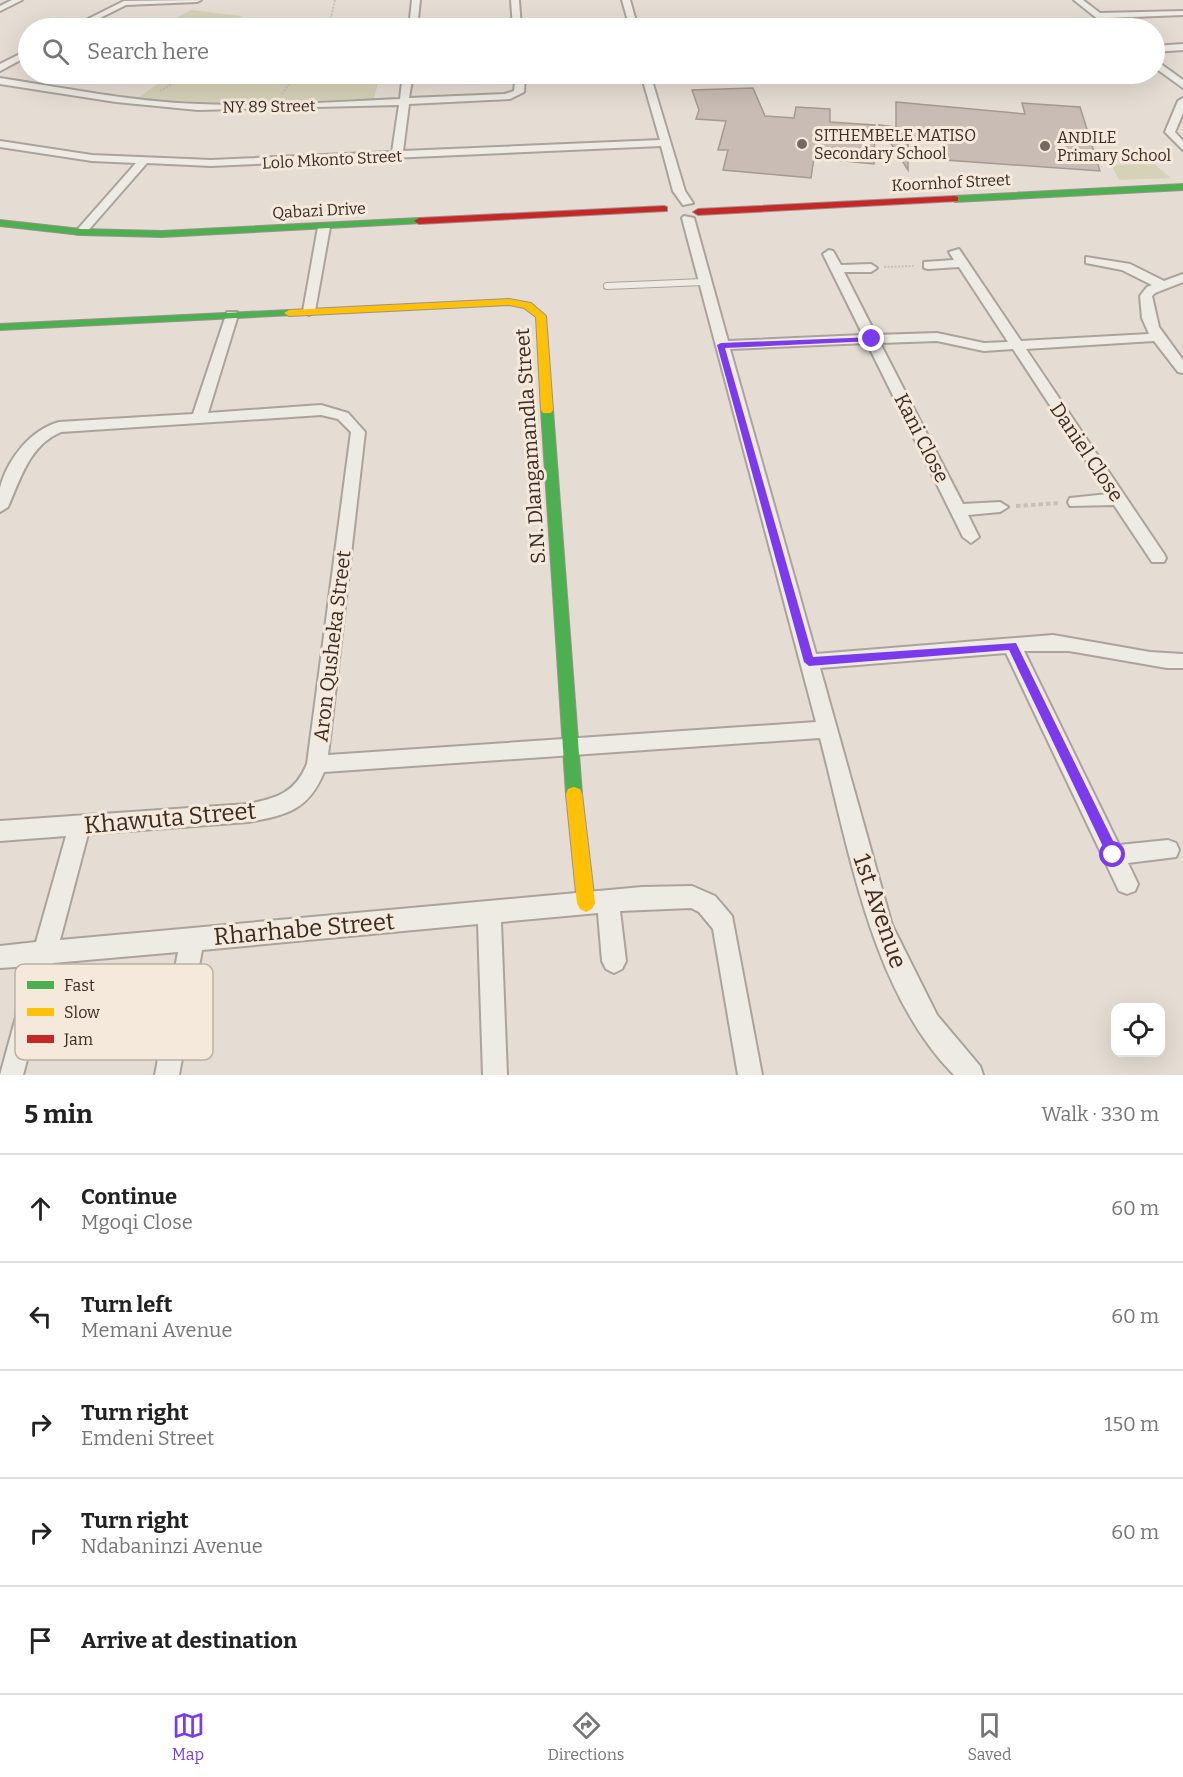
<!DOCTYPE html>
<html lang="en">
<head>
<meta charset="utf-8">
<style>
	body { margin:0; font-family:Bitter,serif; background:#f6f6f6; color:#222 }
	.controls { position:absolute; right:18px; bottom:18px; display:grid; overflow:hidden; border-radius:12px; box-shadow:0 6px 24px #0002 }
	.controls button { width:54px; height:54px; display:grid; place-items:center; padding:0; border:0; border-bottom:2px solid #e0e0e0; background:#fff; color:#222; font:30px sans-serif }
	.stop { position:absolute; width:18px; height:18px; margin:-14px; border:4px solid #7c3aed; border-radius:50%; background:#fff }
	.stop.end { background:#7c3aed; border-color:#fff; box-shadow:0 2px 6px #0008 }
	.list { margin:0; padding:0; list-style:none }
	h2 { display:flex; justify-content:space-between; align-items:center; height:78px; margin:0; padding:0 24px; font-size:26px }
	h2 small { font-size:20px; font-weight:400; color:#767676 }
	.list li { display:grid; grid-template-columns:39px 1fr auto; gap:18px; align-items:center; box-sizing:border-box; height:108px; padding:0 24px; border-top:2px solid #e0e0e0 }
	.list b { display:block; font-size:22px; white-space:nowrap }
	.list p { margin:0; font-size:20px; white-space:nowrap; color:#767676 }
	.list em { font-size:20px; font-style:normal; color:#767676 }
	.icon { flex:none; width:33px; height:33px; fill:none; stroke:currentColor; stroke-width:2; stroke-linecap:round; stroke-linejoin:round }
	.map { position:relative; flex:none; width:1183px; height:1075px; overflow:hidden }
	.search { position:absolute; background:#fff; box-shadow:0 6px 24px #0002; left:18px; right:18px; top:18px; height:66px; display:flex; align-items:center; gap:15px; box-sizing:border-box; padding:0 21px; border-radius:33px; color:#767676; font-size:22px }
	.sheet { height:618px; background:#fff }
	nav { display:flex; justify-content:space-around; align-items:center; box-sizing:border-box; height:84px; border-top:2px solid #e0e0e0; background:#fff; font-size:16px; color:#767676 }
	nav a { display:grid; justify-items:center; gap:3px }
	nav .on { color:#7c3aed }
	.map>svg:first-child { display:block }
	.green { fill:#d6d2b8 }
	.building { fill:#c8bcb4; stroke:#a69992; stroke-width:1.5 }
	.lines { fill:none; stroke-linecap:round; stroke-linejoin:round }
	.lane-casing { stroke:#aba39b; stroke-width:8 }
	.street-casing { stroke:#aba39b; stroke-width:4 }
	.fast-casing { stroke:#9b928b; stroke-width:2 }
	.slow-casing { stroke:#9b928b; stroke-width:2 }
	.jam-casing { stroke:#9b928b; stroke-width:2 }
	.path-far1 { stroke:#c6c1bb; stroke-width:2; stroke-dasharray:2 1.5; stroke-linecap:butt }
	.path { stroke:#c6c1bb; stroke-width:4; stroke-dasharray:4.5 3; stroke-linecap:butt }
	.lane { stroke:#eeeae4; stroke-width:6 }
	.street { fill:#eeeae4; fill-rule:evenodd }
	.fast { fill:#4caf50; fill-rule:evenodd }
	.slow { fill:#ffc107; fill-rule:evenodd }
	.jam { fill:#c62828; fill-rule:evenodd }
	.route { fill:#7c3aed }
	.poi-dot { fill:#766961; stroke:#f4e9db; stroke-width:2 }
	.labels { text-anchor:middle; stroke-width:6; stroke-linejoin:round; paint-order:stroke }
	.far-street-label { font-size:16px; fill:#3a2b23; stroke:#f4e9db }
	.far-poi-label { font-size:16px; fill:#3a2b23; stroke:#f4e9db; text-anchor:start }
	.street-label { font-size:20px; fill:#3a2b23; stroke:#f4e9db }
	.near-street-label { font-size:24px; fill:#3a2b23; stroke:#f4e9db }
	.key { fill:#f4e9db; stroke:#bcb0a4; stroke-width:1.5 }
	.key-label { font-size:16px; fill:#3a2b23 }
</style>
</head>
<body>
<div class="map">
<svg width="1183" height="1075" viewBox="0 0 1183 1075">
	<rect width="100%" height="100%" fill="#e5ddd3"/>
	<!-- green -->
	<path class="green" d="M191 10 242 16 226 26 174 19Z
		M173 74H227L378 83 374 99 228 104 137 98Z
		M1154 164 1171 178 1119 180 1111 165Z"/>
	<!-- building -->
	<path class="building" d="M753 88 765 116 794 118 796 107 830 109V122L875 125 874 164 814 158 811 178 723 170 728 150H718L726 121 696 119 699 110 692 90Z
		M896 102 1025 114 1022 103 1080 107 1100 171 945 160 944 141 908 138V170L879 125 896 127Z"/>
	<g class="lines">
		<!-- lane casing -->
		<g class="lane-casing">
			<path id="lane" d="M607 286 703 282"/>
		</g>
		<!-- street casing -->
		<g class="street-casing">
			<path id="street" d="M12 0H22L0 11V6Z
				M201 0 197 2 126 5 80 28H70L124 1Z
				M412 0H420L417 28H409Z
				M511 0H519L521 28H513Z
				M622 0H630L638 28H630Z
				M1074 0H1083L1100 13 1183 11V15L1107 18 1118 28H1109Z
				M1183 44V50L1154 52V46Z
				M28 50V56L0 71V64Z
				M1154 59 1183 80V88L1154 67Z
				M403 74H413L409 98 505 94 514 91 516 74H525L524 92 510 99 409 104 403 151 660 140 641 74H650L685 191 693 203 683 205 673 191 661 146 211 166 147 163 85 234H77V230L136 163 92 161 0 147V141L92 155 211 160 392 152 399 105 198 110 116 102 0 84V78C66 88 132 102 199 104 266 107 333 102 400 99Z
				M1183 98V113L1175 132 1183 141V150L1165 132 1178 101Z
				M684 216 694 218 728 341 863 335 823 254 829 250 833 251 841 265 871 264 877 268 871 272H844L876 335 937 333 984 343 1008 342 959 267 928 269 924 268V262L954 260 949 252 959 249 1021 341 1149 334 1142 318 1140 296 1147 287 1152 285 1122 270 1086 263V257L1130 264 1164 281 1183 274V282L1155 293 1152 296 1159 327 1183 360V373L1178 372 1154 341 1026 349 1164 554 1166 558 1164 562H1152L1114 505 1070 506 1068 502 1070 498 1108 494 1013 349 984 351 937 341 880 343 963 504 1000 502 1008 507 1000 512 968 515 979 537 971 543 963 537 867 343 730 349 816 654 1053 635 1150 652 1183 654V668H1167L1069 651H1024L1119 845 1168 840 1176 843 1179 850 1176 857 1128 863 1138 884 1135 891 1127 894 1119 891 1006 653 820 668 892 925 937 1015 980 1066 983 1075H954C871 991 849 848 820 738L324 772C308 811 286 815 248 822L88 834 60 940 642 887 692 886 715 896 732 916 762 1075H738L713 929 699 912 691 908 620 911 626 961 622 969 614 973 606 969 602 961 598 913 501 922 507 1075H483L478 924 202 950 179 1075H155L178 952 53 963 23 1075H0L30 966 0 968V946L36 942 66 836 0 841V821L248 804C277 798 295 793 307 764L351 432 338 419 321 415 61 432C30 445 21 477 8 507L0 512C0 505 0 496 0 488 7 460 30 430 59 422L193 414 227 312H237L238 315 208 413 321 405 348 413 365 432 328 755 816 722 682 218Z
				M324 224 330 227 315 311 309 315 303 311 318 227Z"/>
		</g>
		<!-- fast casing -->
		<g class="fast-casing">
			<path id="fast" d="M1183 184V190L955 202 950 199 955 196Z
				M419 218 424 221 422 223 162 237 81 235 0 226V220L81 229 162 231Z
				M289 310 294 313 293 315 0 330V324Z
				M547 406 553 410 582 794 580 799 574 801 568 799 566 794 541 410Z"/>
		</g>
		<!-- slow casing -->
		<g class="slow-casing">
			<path id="slow" d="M509 299 531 303 546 316 553 410 551 413H543L541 410 536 317 524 308 509 305 289 316 284 313 289 310Z
				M574 787 580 789 582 794 595 903 592 909 586 912 580 909 577 903 566 794 568 789Z"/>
		</g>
		<!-- jam casing -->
		<g class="jam-casing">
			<path id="jam" d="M955 196 958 197V201L698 215 693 212 698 209Z
				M664 206 667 207V211L419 224 414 221 419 218Z"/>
		</g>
		<!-- path-far1 -->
		<path class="path-far1" d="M335 0 330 21 337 28
			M298 28 330 21 325 28
			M160 91 188 74
			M282 94 296 74
			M884 267 915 266"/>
		<!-- path -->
		<path class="path" d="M1016 506 1059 503"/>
		<!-- lane -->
		<use href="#lane" class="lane"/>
		<!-- street -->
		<use href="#street" class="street"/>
		<!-- fast -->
		<use href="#fast" class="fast"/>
		<!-- slow -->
		<use href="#slow" class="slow"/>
		<!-- jam -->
		<use href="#jam" class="jam"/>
	</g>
	<!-- route -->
	<path class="route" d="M875 337 872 341 725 348 813 657 1016 643 1118 851V859H1109L1009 650 809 666 804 662 717 345 721 343Z"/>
	<!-- markers -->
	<g class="poi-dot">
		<circle cx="802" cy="144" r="6"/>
		<circle cx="1045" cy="146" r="6"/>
	</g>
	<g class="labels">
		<!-- far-street labels -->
		<g class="far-street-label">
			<text transform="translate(269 106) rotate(-1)" y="6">NY 89 Street</text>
			<text transform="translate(332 159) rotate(-3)" y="6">Lolo Mkonto Street</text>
			<text transform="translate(951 182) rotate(-3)" y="6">Koornhof Street</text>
			<text transform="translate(319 210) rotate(-3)" y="6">Qabazi Drive</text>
		</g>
		<!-- far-poi labels -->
		<g class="far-poi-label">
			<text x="814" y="141">SITHEMBELE MATISO<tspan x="814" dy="18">Secondary School</tspan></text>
			<text x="1057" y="143">ANDILE<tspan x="1057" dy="18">Primary School</tspan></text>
		</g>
		<!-- street labels -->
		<g class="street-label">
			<text transform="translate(922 438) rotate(63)" y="7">Kani Close</text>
			<text transform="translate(530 446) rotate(-94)" y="7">S.N. Dlangamandla Street</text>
			<text transform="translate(1087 452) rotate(56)" y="7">Daniel Close</text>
			<text transform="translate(332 646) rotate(-83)" y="7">Aron Qusheka Street</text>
		</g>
		<!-- near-street labels -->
		<g class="near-street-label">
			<text transform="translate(170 818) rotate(-5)" y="8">Khawuta Street</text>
			<text transform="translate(880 911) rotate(71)" y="8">1st Avenue</text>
			<text transform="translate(304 929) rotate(-5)" y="8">Rharhabe Street</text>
		</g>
	</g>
	<!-- legend -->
	<rect x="15" y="964" width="198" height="96" rx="9" class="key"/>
	<rect x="27" y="981" width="27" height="8" fill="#4caf50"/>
	<rect x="27" y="1008" width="27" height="8" fill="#ffc107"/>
	<rect x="27" y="1035" width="27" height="8" fill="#c62828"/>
	<g class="key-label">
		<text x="64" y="991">Fast</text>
		<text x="64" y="1018">Slow</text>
		<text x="64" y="1045">Jam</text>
	</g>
</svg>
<div class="controls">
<button><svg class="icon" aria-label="locate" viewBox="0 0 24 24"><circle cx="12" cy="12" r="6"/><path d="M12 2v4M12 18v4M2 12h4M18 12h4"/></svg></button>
</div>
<div class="stop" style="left:1113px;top:855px"></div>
<div class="stop end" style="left:872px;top:339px"></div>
<div class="search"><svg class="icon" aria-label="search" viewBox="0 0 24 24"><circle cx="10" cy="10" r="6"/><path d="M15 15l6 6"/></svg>Search here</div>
</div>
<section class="sheet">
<h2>5 min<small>Walk · 330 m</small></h2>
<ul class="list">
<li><svg class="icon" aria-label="ahead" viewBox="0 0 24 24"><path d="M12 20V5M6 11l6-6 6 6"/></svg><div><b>Continue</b><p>Mgoqi Close</p></div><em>60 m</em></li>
<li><svg class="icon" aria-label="left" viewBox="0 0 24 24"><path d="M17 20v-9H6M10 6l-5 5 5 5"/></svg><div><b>Turn left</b><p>Memani Avenue</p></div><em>60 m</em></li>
<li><svg class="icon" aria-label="right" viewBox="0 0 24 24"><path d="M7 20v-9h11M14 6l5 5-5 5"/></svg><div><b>Turn right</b><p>Emdeni Street</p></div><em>150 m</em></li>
<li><svg class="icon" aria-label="right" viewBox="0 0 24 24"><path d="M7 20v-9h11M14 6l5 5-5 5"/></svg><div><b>Turn right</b><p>Ndabaninzi Avenue</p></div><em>60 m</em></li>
<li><svg class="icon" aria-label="arrive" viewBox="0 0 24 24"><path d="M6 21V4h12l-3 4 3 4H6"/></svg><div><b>Arrive at destination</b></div></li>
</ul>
</section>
<nav>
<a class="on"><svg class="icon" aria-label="map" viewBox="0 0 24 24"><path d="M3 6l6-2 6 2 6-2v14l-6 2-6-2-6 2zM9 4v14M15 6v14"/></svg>Map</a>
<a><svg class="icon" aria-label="directions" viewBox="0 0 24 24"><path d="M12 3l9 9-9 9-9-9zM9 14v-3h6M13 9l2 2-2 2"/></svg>Directions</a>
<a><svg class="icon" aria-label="saved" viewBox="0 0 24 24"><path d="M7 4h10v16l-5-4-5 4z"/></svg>Saved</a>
</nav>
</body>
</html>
